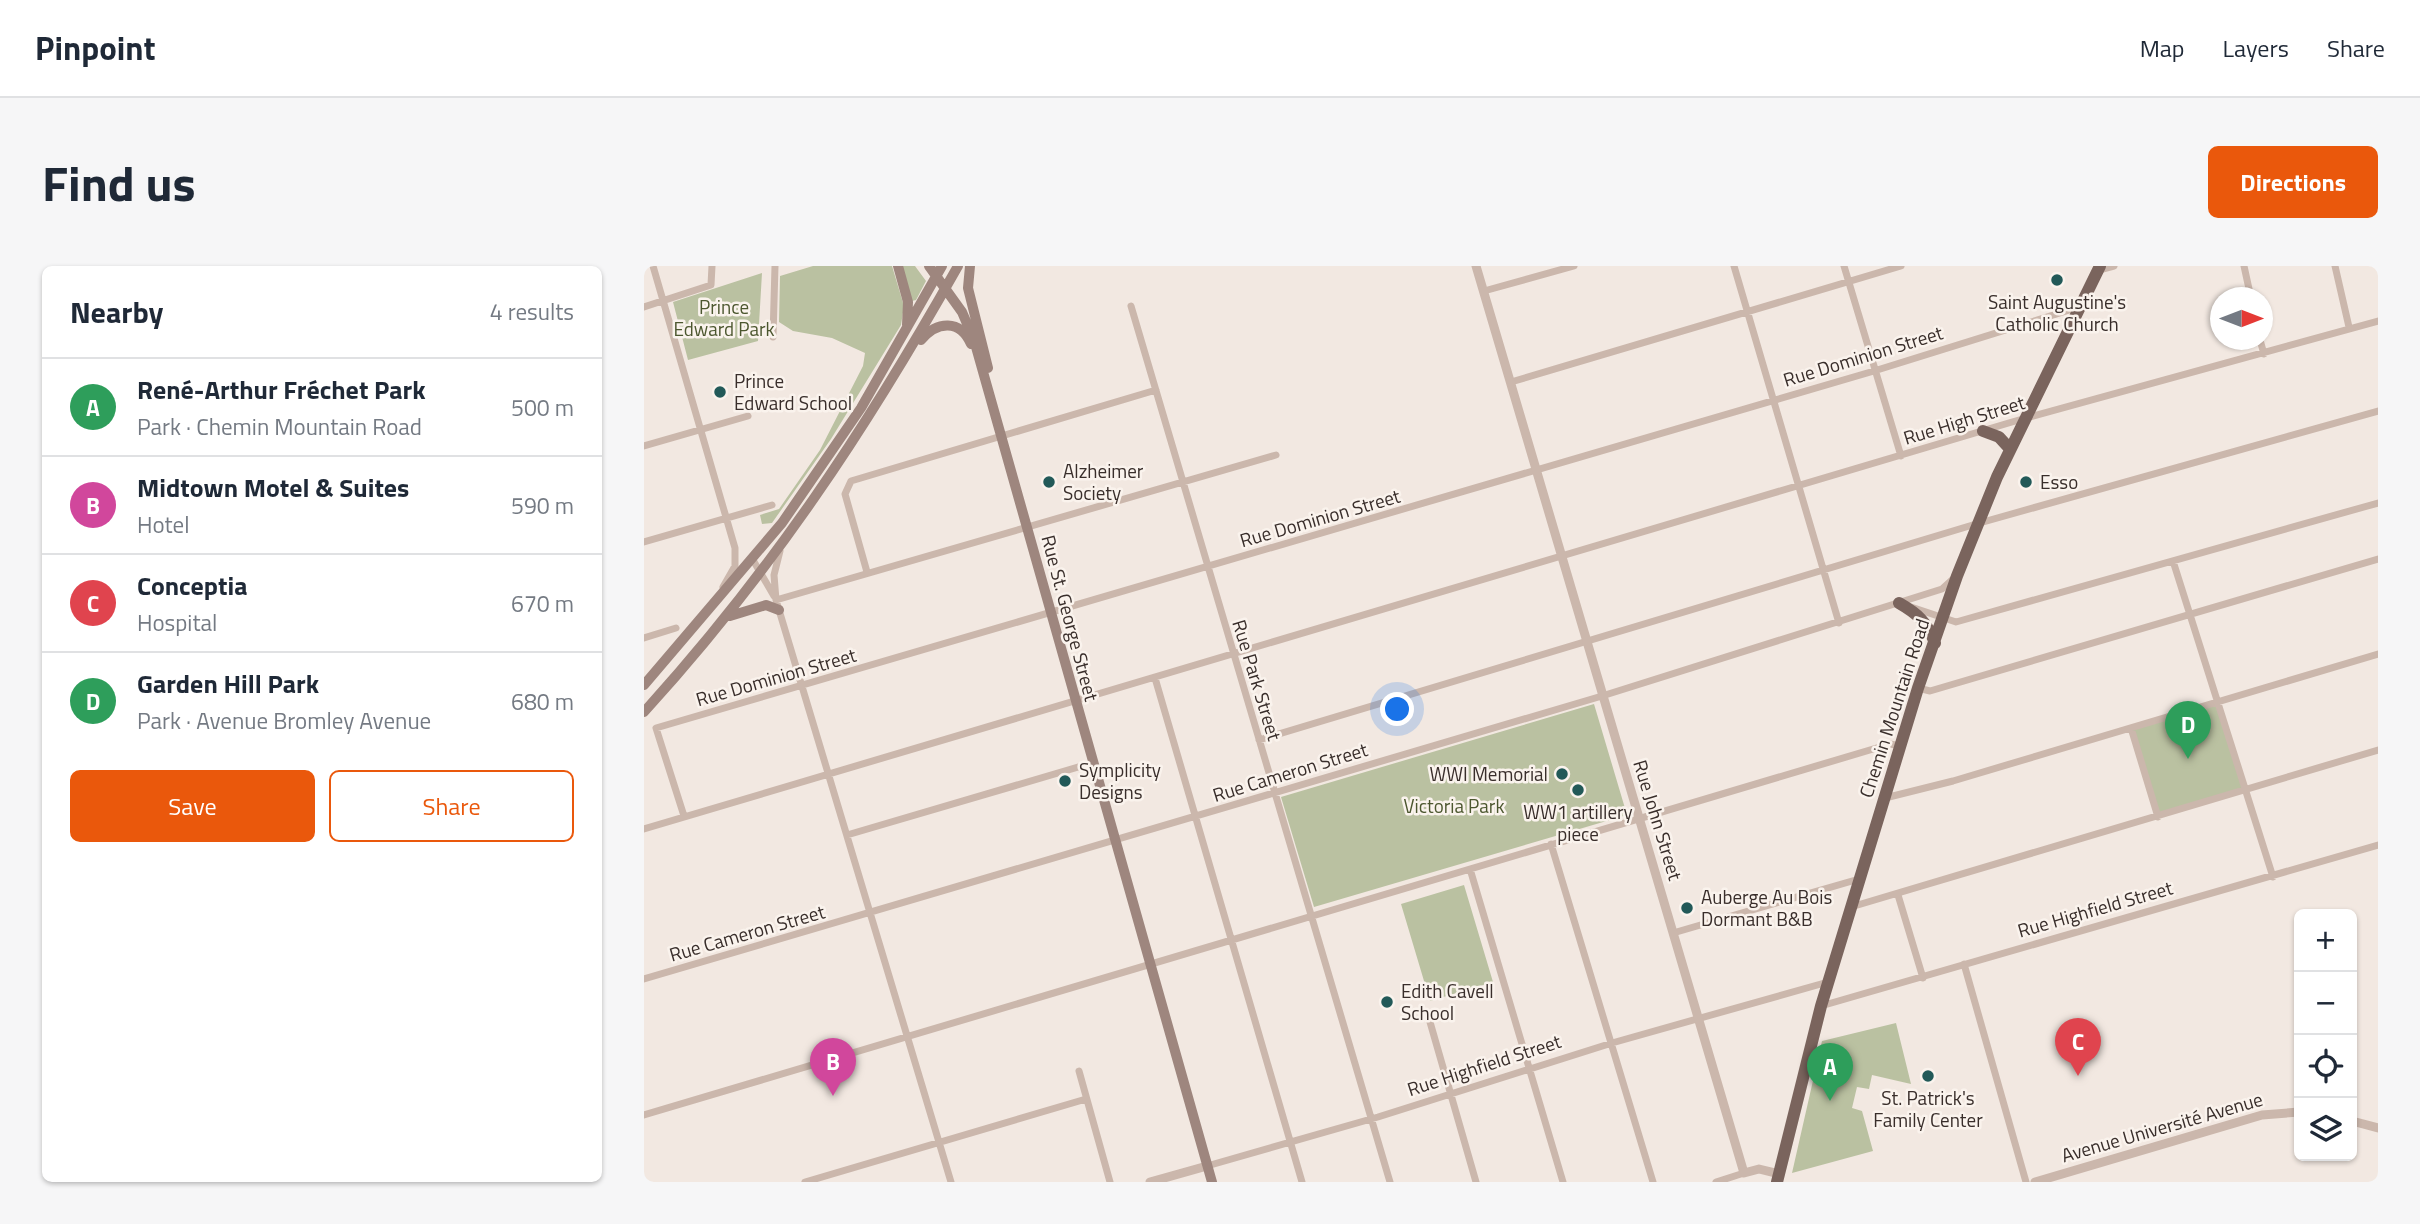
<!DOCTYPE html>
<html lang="en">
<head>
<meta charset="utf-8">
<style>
	body { margin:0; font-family:"Titillium Web",sans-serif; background:#f6f6f7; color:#1f2937 }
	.controls { position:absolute; right:21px; bottom:21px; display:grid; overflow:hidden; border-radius:10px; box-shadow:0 2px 5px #0004 }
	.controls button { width:63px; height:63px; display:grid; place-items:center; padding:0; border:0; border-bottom:2px solid #e0e1e3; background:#fff; color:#1f2937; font:35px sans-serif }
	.compass { position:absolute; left:1566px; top:21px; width:63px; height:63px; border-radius:50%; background:#fff; box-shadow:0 2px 5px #0004; rotate:90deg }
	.you { position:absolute; left:754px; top:444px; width:24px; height:24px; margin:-18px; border:5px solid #fff; border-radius:50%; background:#1a73e8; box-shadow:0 0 0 10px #1a73e833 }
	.badge { display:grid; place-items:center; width:46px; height:46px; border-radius:50%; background:#ea580c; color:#fff; font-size:23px; font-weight:700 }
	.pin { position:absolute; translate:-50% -58px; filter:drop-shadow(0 2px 4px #0008) }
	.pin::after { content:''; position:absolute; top:37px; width:24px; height:21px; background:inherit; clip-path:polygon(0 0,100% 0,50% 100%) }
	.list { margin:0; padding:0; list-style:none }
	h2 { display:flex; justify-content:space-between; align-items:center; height:91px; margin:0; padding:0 28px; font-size:30px }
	h2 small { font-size:23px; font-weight:400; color:#747a83 }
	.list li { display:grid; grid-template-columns:46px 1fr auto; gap:21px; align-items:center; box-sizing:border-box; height:98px; padding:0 28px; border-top:2px solid #e0e1e3 }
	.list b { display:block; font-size:26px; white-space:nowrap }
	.list p { margin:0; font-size:23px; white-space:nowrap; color:#747a83 }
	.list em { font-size:23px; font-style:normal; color:#747a83 }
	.actions { display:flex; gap:14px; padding:21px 28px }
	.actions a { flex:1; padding:16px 0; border:2px solid #ea580c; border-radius:10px; text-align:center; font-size:24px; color:#ea580c }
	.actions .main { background:#ea580c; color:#fff }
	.icon { flex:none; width:38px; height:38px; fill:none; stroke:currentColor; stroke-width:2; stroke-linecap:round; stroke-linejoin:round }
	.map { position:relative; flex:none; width:1734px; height:916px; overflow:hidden; border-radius:10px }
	header { display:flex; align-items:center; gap:42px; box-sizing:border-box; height:98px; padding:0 35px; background:#fff; border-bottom:2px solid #e0e1e3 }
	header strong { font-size:33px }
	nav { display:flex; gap:38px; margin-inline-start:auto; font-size:24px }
	.intro { display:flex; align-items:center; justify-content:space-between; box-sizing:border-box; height:168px; padding:0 42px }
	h1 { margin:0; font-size:49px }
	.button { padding:18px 32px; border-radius:10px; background:#ea580c; color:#fff; font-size:24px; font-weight:700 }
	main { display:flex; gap:42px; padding:0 42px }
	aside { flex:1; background:#fff; border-radius:10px; box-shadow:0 2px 5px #0004 }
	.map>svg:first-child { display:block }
	.green { fill:#bac1a1 }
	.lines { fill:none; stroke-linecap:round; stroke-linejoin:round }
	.minor { stroke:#cbb7ac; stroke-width:7 }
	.tertiary { stroke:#cbb7ac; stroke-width:9 }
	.secondary { stroke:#9e867e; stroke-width:10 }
	.primary { stroke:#7a645d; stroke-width:12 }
	.poi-dot { fill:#225958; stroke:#faf3ed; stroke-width:2.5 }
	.labels { text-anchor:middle; stroke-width:5; stroke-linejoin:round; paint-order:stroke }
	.poi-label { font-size:19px; fill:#392e2b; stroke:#faf3ed; text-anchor:start }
	.park-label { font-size:19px; fill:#4c572f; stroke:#faf3ed }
	.street-label { font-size:19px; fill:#392e2b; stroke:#faf3ed }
</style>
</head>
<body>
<header>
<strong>Pinpoint</strong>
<nav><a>Map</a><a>Layers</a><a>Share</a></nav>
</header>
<div class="intro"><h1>Find us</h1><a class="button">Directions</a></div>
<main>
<aside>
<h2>Nearby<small>4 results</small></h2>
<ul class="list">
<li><span class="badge" style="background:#2e9e5b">A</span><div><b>René-Arthur Fréchet Park</b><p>Park · Chemin Mountain Road</p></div><em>500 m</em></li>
<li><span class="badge" style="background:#d1479c">B</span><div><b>Midtown Motel &amp; Suites</b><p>Hotel</p></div><em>590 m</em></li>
<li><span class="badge" style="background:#e0444e">C</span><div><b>Conceptia</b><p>Hospital</p></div><em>670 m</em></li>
<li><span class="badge" style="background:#2e9e5b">D</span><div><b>Garden Hill Park</b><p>Park · Avenue Bromley Avenue</p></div><em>680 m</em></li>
</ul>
<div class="actions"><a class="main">Save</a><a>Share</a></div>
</aside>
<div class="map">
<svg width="1734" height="916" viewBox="0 0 1734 916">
	<rect width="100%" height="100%" fill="#f2e8e1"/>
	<!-- green -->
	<path class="green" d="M169 0H248L260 40 257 59 187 173 128 257 118 258 116 249 135 243 176 184 219 100 221 87 188 72 149 65 135 56 136 10Z
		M258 0H271L282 15 272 34 268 35Z
		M118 7 114 75 44 94 29 36Z
		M1575 436 1602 523 1514 551 1487 462Z
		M950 438 983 549 670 641 637 531Z
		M820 619 849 716 786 735 757 638Z
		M1252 757 1267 818 1228 809 1225 823 1213 821 1208 842 1218 845 1229 885 1148 907 1178 775Z"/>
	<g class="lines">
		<!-- minor -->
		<path class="minor" d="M9 0 91 282V300L79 321
			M1090 0 1195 357
			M1200 0 1257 190
			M1600 0 1607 32
			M1691 0 1705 61
			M1455 4 1470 0
			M840 25 930 0
			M487 40 746 916
			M0 41 67 19 68 0
			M129 71 131 0
			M1616 74 1620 88
			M867 116 1257 0
			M0 180 104 150
			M0 276 128 239
			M136 285 130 309 132 334 307 916
			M109 294 130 330
			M1529 295 1629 611
			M223 306 201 228 207 215 512 124
			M132 334 632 189
			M1267 341 1312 356 1734 237
			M0 372 32 362
			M511 412 658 916
			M1274 422 1286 425 1734 293
			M1487 462 1514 551
			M615 474 1332 258 1734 145
			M1241 532 1309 515 1734 388
			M40 550 12 462 1230 105 1435 41
			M0 563 1368 156 1734 55
			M203 569 448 497
			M907 578 1009 916
			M826 603 919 916
			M1254 629 1279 712
			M1207 641 1734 484
			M1029 667 1215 613
			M1320 698 1382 916
			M0 713 958 430 1298 323 1310 312
			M1177 740 1734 579
			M786 756 832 916
			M435 805 466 916
			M0 849 1246 478 1257 480
			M563 900 734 851 968 777 1184 716
			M161 916 442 833
			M1072 916 1100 907"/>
		<!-- tertiary -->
		<path class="tertiary" d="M832 0 1100 907 1115 903 1135 908
			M1708 855 1734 862
			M506 916 563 900
			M1391 916 1618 849 1655 846"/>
		<!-- secondary -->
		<path class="secondary" d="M254 0 264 36 263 59
			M285 0 318 46 330 74 568 916
			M326 0 324 22 344 102
			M277 74C293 55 316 53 327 78
			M86 350 122 339 135 344
			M0 419 138 257 217 142 298 0
			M0 446C128 305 221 165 314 0"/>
		<!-- primary -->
		<path class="primary" d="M1339 165 1355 171 1366 183
			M1255 337C1274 348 1283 356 1291 377
			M1133 916 1177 740 1274 422 1313 310 1353 211 1456 0"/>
	</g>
	<!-- markers -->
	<g class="poi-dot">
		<circle cx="1413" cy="14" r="7"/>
		<circle cx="76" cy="126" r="7"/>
		<circle cx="405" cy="216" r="7"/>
		<circle cx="1382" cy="216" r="7"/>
		<circle cx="918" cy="508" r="7"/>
		<circle cx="421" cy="515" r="7"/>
		<circle cx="934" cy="524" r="7"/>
		<circle cx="1043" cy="642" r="7"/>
		<circle cx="743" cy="736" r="7"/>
		<circle cx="1284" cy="810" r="7"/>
	</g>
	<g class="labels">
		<!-- poi labels -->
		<g class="poi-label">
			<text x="1413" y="43" text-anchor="middle">Saint Augustine's<tspan x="1413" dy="22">Catholic Church</tspan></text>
			<text x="90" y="122">Prince<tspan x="90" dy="22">Edward School</tspan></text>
			<text x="419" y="212">Alzheimer<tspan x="419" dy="22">Society</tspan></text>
			<text x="1396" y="223">Esso</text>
			<text x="435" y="511">Symplicity<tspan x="435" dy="22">Designs</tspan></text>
			<text x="904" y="515" text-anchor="end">WWI Memorial</text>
			<text x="934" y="553" text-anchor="middle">WW1 artillery<tspan x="934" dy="22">piece</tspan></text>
			<text x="1057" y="638">Auberge Au Bois<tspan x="1057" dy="22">Dormant B&amp;B</tspan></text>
			<text x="757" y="732">Edith Cavell<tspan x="757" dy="22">School</tspan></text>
			<text x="1284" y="839" text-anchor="middle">St. Patrick's<tspan x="1284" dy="22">Family Center</tspan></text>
		</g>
		<!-- park labels -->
		<g class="park-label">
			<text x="80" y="48">Prince<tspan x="80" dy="22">Edward Park</tspan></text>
			<text x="810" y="547">Victoria Park</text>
		</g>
		<!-- street labels -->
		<g class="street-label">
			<text transform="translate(1219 90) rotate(-17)" y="7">Rue Dominion Street</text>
			<text transform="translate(1320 154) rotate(-17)" y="7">Rue High Street</text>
			<text transform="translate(676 252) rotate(-16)" y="7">Rue Dominion Street</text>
			<text transform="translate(426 352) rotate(75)" y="7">Rue St. George Street</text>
			<text transform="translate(132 411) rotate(-16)" y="7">Rue Dominion Street</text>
			<text transform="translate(613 414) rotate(73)" y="7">Rue Park Street</text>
			<text transform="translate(1250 442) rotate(-72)" y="7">Chemin Mountain Road</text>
			<text transform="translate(646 506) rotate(-17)" y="7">Rue Cameron Street</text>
			<text transform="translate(1014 554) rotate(73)" y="7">Rue John Street</text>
			<text transform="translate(1451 643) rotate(-16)" y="7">Rue Highfield Street</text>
			<text transform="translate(103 667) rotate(-16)" y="7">Rue Cameron Street</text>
			<text transform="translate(840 799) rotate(-18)" y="7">Rue Highfield Street</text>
			<text transform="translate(1518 861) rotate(-16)" y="7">Avenue Université Avenue</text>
		</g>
	</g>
</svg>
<div class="controls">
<button>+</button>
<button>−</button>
<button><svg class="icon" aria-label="locate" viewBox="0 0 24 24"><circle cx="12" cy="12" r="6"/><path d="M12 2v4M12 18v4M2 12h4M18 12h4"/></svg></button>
<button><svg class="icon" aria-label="layers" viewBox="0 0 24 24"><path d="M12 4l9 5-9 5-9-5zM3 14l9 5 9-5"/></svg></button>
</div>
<svg class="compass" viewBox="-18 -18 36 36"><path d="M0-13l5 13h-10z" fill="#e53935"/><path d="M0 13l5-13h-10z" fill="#747a83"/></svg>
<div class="you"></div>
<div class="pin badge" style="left:1186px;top:835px;background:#2e9e5b">A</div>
<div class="pin badge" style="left:189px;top:830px;background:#d1479c">B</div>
<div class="pin badge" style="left:1434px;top:810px;background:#e0444e">C</div>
<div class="pin badge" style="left:1544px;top:493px;background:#2e9e5b">D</div>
</div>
</main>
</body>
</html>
